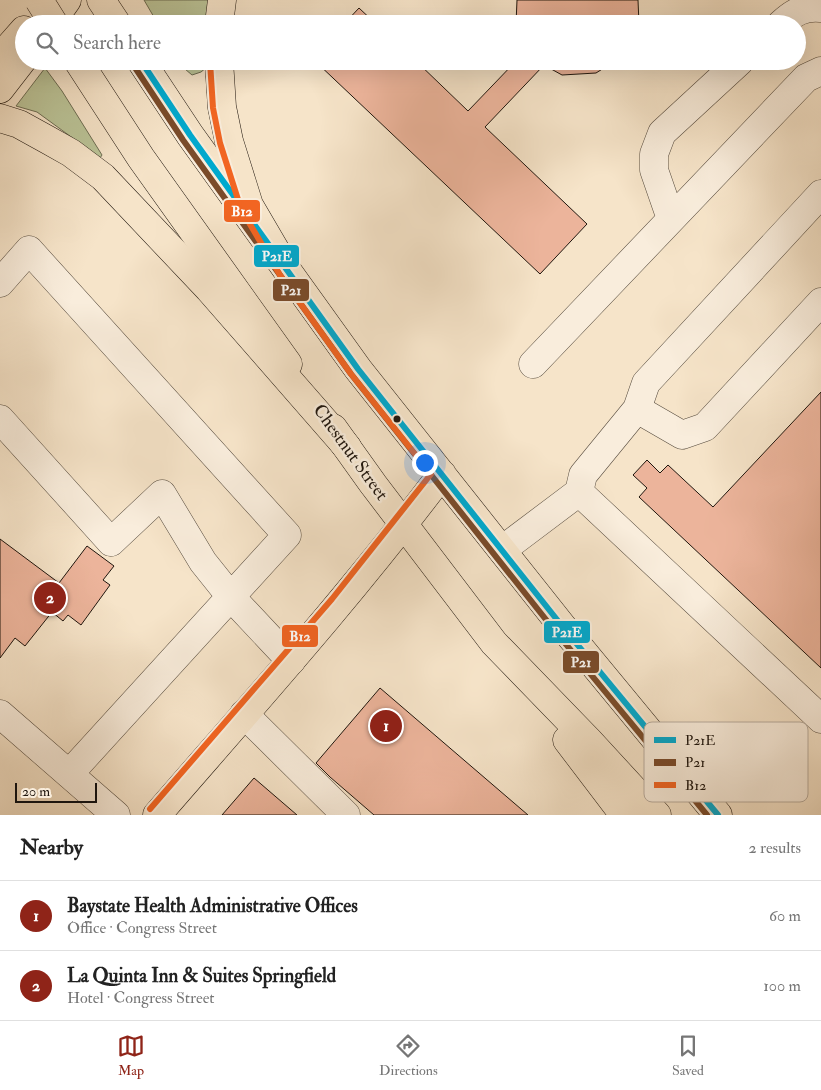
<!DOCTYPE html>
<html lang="en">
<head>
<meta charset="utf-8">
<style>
	body { margin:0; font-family:"IM FELL Double Pica",serif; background:#f2f2f2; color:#222 }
	.scale { position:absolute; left:15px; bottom:12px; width:82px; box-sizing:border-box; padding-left:5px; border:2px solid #1f160e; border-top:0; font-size:14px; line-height:18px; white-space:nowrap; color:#1f160e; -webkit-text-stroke:4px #f9eddc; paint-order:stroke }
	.you { position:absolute; left:424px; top:462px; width:18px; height:18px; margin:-12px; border:4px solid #fff; border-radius:50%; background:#1a73e8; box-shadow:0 0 0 8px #1a73e833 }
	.badge { display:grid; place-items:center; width:32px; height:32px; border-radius:50%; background:#8f2418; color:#fff; font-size:16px; font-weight:700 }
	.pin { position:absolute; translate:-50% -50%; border:2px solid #fff; box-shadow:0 1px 5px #0006 }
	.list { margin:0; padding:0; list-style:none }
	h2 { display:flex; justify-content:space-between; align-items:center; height:65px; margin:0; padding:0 20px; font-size:21px }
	h2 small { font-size:16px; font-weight:400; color:#767676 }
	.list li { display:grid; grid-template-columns:32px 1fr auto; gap:15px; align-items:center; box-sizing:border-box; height:70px; padding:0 20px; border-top:1px solid #e0e0e0 }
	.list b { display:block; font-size:19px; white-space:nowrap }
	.list p { margin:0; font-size:16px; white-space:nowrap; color:#767676 }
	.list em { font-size:16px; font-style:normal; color:#767676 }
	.icon { flex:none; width:28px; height:28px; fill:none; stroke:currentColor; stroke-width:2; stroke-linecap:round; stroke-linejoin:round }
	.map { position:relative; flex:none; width:821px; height:815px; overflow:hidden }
	.search { position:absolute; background:#fff; box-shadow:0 5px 20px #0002; left:15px; right:15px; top:15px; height:55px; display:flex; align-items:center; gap:12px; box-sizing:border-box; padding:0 18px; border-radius:28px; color:#767676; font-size:19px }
	.sheet { height:205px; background:#fff }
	nav { display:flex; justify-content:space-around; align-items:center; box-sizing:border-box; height:70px; border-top:1px solid #e0e0e0; background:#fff; font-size:14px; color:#767676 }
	nav a { display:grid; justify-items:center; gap:2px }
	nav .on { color:#8f2418 }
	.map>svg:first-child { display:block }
	.green { fill:#bbc498; stroke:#6d6d53 }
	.building { fill:#ecb49b; stroke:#1f160e }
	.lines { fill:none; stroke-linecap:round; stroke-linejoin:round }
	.minor-casing { stroke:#554a3d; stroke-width:29 }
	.major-casing { stroke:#1f160e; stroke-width:29 }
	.highway-casing { stroke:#1f160e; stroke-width:29 }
	.minor { stroke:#f9eddc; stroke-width:28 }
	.major { stroke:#f6e4c9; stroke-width:28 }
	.highway { stroke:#f6e4c9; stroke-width:28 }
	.major-bridge-casing { stroke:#1f160e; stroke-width:29; stroke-linecap:butt }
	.major-bridge { stroke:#f6e4c9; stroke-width:28 }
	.bus-1-casing { stroke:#f9eddc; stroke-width:10 }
	.bus-2-casing { stroke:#f9eddc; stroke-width:10 }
	.bus-3-casing { stroke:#f9eddc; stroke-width:10 }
	.bus-1 { stroke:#00a9ce; stroke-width:6 }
	.bus-2 { stroke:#7a4b2a; stroke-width:6 }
	.bus-3 { stroke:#f26522; stroke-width:6 }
	.bus-dot { fill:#1f160e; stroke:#f9eddc; stroke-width:2 }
	.labels { text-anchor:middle; stroke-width:5; stroke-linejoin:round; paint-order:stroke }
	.street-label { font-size:18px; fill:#1f160e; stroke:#f9eddc }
	.key { fill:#f9eddc; stroke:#b8ac9e; stroke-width:1 }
	.key-label { font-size:14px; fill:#1f160e }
	.line-badge { stroke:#f9eddc; stroke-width:2 }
	.badge-label { font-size:14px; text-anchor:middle; font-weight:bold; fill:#fff }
</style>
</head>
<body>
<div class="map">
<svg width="821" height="815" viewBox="0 0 821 815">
	<rect width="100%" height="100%" fill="#f6e4c9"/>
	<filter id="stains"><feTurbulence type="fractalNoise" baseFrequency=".004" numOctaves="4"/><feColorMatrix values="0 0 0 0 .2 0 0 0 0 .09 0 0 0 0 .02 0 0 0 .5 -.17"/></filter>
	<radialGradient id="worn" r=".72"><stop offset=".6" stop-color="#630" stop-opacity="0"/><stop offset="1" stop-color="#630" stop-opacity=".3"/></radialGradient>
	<!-- green -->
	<path class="green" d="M144 0H209L208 24H158Z
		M181 61H207V67L201 72 192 75 185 69Z
		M45 68 62 91 102 155 100 158 37 112 16 106Z"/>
	<!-- building -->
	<path class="building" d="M517 0H638L639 24H516Z
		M359 8 376 24H344Z
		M315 61H416L468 111 516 61H615L596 73 562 75 544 65 485 127 587 224 540 274Z
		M821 392V668L639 497 647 488 633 475 647 460 660 473 668 465 713 507Z
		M0 539 59 583 87 546 114 566 103 580 110 585 81 625 68 615 63 621 52 612 25 646 15 638 0 658Z
		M380 688 528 815H374L330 777 316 763Z
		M254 778 297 815H222Z"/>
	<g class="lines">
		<!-- minor casing -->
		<g class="minor-casing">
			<path id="minor" d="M781 24C793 13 804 6 821 8
				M821 194 646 383 637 409 583 475 579 492 821 719
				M671 219 654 170V154L662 133 740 61
				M0 283 29 250 287 535 69 774
				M533 364 806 78 821 71
				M637 409 682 435 705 427 821 302
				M0 419 111 542 162 494 203 562 231 597 291 661
				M502 550 579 492
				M0 714 116 815
				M244 714 346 815"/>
		</g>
		<!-- major casing -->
		<g class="major-casing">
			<path id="major" d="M101 0 117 24
				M78 61 141 158 288 364
				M141 61 190 135 358 369 562 626 718 815
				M333 428 373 484 494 643 589 741 657 815
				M567 740 624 815
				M157 815C254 703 353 593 442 474"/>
		</g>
		<!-- highway casing -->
		<g class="highway-casing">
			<path id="highway" d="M50 24 67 0
				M219 24 222 0
				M0 57 24 30
				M219 61 222 107 229 141 249 205 287 270
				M0 89 24 58
				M0 118 19 124 48 140 71 153 103 177 209 289 347 447"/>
		</g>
		<!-- minor -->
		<use href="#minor" class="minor"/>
		<!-- major -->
		<use href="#major" class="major"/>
		<!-- highway -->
		<use href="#highway" class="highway"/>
		<!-- major-bridge casing -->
		<g class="major-bridge-casing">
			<path id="major-bridge" d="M39 0 54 24"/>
		</g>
		<!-- major-bridge -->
		<use href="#major-bridge" class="major-bridge"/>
		<!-- bus-1 casing -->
		<g class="bus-1-casing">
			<path id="bus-1" d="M141 61 190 135 358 369 562 626 718 815"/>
		</g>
		<!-- bus-2 casing -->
		<g class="bus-2-casing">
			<path id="bus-2" d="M134 66 183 140 351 374 555 631 707 815"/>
		</g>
		<!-- bus-3 casing -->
		<g class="bus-3-casing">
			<path id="bus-3" d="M150 809 332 599 431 474 351 374 280 275 241 209 220 143 213 108 210 62"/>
		</g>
		<!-- bus-1 -->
		<use href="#bus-1" class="bus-1"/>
		<!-- bus-2 -->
		<use href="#bus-2" class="bus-2"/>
		<!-- bus-3 -->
		<use href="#bus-3" class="bus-3"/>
	</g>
	<!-- markers -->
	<circle class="bus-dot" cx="397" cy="419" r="4.5"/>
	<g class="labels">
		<!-- street labels -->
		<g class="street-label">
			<text transform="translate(351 452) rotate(54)" y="6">Chestnut Street</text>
		</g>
	</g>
	<!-- legend -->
	<rect x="644" y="722" width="164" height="80" rx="8" class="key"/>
	<rect x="654" y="737" width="22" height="6" fill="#00a9ce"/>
	<rect x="654" y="759" width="22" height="7" fill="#7a4b2a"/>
	<rect x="654" y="782" width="22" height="6" fill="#f26522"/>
	<g class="key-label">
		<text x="685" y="745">P21E</text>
		<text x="685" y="767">P21</text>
		<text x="685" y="790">B12</text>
	</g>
	<g class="line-badge">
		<rect x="223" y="199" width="38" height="24" rx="5" fill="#f26522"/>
		<rect x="253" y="244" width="47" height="24" rx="5" fill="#00a9ce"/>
		<rect x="272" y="278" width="38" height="24" rx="5" fill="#7a4b2a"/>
		<rect x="543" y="620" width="48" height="24" rx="5" fill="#00a9ce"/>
		<rect x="281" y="624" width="38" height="24" rx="5" fill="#f26522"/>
		<rect x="562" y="650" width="38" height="24" rx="5" fill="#7a4b2a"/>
	</g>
	<g class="badge-label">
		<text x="242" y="216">B12</text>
		<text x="277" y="261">P21E</text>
		<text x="291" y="295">P21</text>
		<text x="567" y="637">P21E</text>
		<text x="300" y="641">B12</text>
		<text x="581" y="667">P21</text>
	</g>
	<rect width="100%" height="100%" filter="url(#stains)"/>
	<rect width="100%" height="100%" fill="url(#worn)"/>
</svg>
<div class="scale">20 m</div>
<div class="you"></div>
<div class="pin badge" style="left:386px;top:726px">1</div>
<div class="pin badge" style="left:50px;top:598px">2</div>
<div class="search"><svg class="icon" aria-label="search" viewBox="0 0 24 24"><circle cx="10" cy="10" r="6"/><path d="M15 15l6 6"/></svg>Search here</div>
</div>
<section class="sheet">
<h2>Nearby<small>2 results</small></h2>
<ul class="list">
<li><span class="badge">1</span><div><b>Baystate Health Administrative Offices</b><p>Office · Congress Street</p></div><em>60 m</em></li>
<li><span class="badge">2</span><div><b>La Quinta Inn &amp; Suites Springfield</b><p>Hotel · Congress Street</p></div><em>100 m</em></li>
</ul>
</section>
<nav>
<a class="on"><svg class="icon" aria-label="map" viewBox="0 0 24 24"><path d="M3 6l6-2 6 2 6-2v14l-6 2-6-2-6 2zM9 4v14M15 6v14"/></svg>Map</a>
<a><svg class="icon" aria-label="directions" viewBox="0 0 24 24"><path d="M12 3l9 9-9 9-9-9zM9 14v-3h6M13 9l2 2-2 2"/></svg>Directions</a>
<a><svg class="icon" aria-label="saved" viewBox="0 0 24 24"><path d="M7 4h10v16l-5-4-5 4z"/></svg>Saved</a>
</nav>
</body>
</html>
